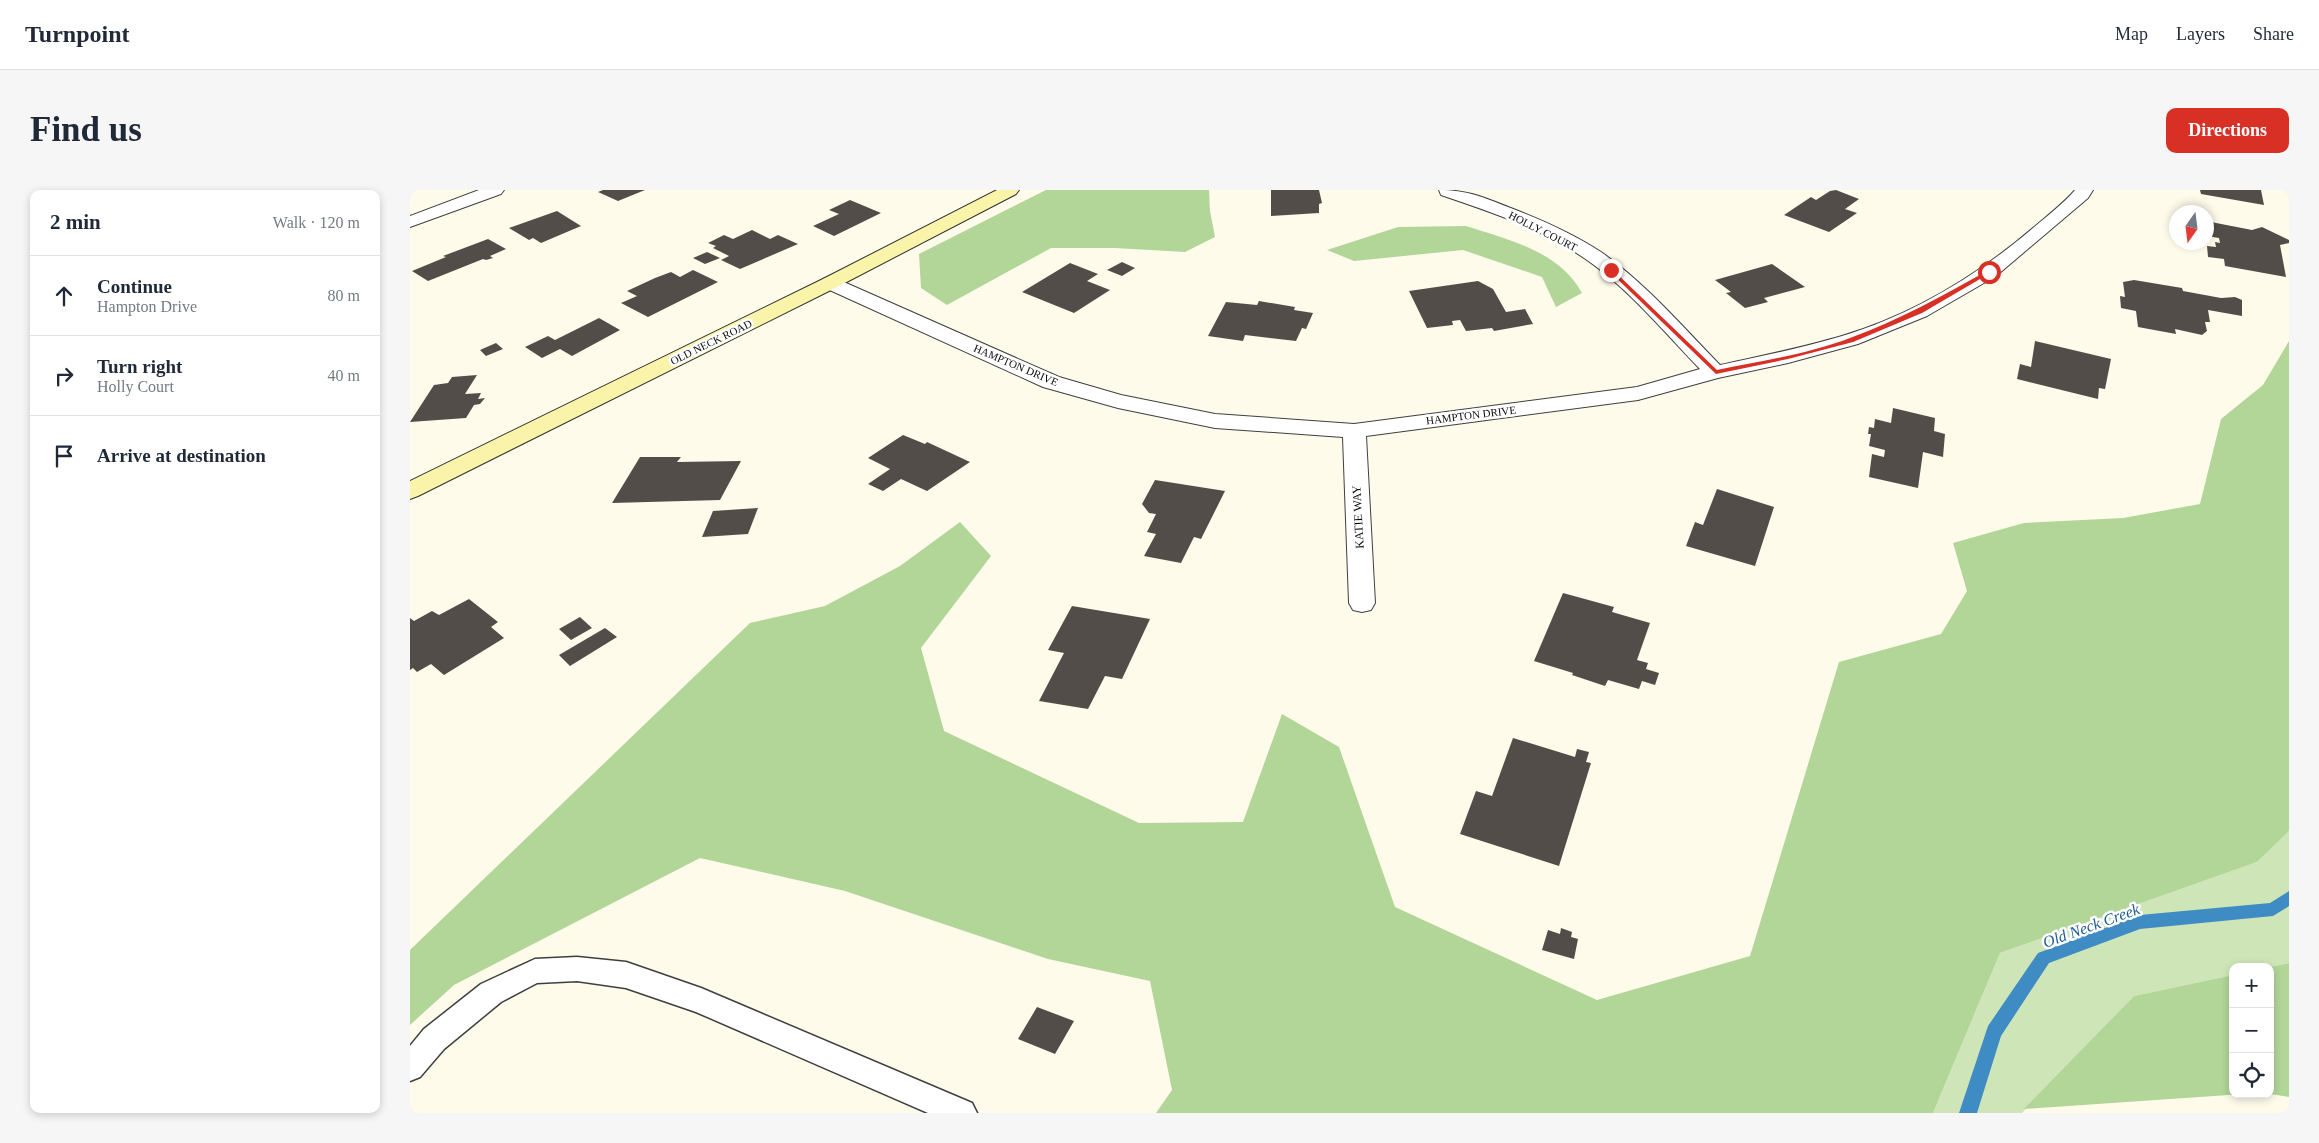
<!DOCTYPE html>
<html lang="en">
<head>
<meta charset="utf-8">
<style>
	body { margin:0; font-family:Georgia,serif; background:#f6f6f7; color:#1f2937 }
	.controls { position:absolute; right:15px; bottom:15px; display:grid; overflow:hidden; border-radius:10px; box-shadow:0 2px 8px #0003 }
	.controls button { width:45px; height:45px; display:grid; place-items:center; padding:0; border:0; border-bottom:1px solid #e0e1e3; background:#fff; color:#1f2937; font:25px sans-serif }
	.compass { position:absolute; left:1759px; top:15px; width:45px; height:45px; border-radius:50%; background:#fff; box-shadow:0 2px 8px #0003; rotate:194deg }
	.stop { position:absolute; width:15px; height:15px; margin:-11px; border:4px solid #d93025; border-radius:50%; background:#fff }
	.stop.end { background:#d93025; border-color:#fff; box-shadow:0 1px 5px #0008 }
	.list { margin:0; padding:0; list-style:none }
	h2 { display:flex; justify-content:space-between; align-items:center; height:65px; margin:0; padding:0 20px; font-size:21px }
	h2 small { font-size:16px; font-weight:400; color:#747a83 }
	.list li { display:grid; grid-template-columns:32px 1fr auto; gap:15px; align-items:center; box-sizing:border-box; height:80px; padding:0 20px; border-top:1px solid #e0e1e3 }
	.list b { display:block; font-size:19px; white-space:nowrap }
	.list p { margin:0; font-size:16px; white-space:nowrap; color:#747a83 }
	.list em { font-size:16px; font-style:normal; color:#747a83 }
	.icon { flex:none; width:28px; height:28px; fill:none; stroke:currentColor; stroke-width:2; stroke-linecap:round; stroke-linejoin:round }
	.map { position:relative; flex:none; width:1879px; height:923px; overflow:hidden; border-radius:10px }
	header { display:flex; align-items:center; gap:30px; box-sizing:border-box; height:70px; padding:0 25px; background:#fff; border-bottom:1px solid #e0e1e3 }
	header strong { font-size:24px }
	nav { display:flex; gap:28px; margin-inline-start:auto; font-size:18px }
	.intro { display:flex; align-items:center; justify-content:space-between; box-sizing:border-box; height:120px; padding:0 30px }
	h1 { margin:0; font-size:35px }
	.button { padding:12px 22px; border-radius:10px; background:#d93025; color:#fff; font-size:18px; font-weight:700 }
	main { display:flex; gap:30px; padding:0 30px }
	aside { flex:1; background:#fff; border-radius:10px; box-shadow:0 2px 8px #0003 }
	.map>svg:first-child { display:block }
	.green { fill:#cee6b7 }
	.forest { fill:#b2d598 }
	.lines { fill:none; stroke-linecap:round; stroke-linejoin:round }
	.stream { fill:#3f8cc4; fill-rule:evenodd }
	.building { fill:#534d49 }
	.lane-casing { stroke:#3f3f3f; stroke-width:3 }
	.street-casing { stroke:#3f3f3f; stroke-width:2 }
	.secondary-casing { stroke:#2e2e2e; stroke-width:2 }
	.lane { fill:#fff; fill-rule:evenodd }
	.street { fill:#fff; fill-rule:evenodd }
	.secondary { fill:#faf3aa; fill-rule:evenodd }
	.route { fill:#d93025 }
	.labels { text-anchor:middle; stroke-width:5; stroke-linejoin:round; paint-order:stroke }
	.far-street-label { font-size:11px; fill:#0c0c0c; stroke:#fff }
	.street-label { font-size:12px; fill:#0c0c0c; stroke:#fff }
	.near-water-label { font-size:16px; font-style:italic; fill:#1d5d95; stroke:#fff }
</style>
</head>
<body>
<header>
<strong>Turnpoint</strong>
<nav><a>Map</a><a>Layers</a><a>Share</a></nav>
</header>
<div class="intro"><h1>Find us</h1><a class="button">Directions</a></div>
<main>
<aside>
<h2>2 min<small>Walk · 120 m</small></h2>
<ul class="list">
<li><svg class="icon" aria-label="ahead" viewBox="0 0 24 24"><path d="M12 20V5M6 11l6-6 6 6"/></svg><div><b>Continue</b><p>Hampton Drive</p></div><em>80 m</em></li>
<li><svg class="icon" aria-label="right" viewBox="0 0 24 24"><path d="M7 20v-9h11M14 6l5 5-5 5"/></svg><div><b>Turn right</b><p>Holly Court</p></div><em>40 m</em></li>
<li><svg class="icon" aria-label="arrive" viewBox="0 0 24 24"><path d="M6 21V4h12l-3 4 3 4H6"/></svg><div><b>Arrive at destination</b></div></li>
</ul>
</aside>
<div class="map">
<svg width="1879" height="923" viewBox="0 0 1879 923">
	<rect width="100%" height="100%" fill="#fefbeb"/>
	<!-- green -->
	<path class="green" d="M1879 641V773L1860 777H1823V785L1724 806 1612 923H1523L1590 763 1847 672Z"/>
	<!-- forest -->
	<path class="forest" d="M636 0H799L800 21 805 47 775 62 705 58H641L537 115 511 98 509 64Z
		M1056 36C1099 50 1149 61 1172 103L1146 117 1132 87 1053 60 944 71 917 60 988 37Z
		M1879 151V641L1847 672 1590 763 1523 923H746L762 900 740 791 638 769 435 701 290 668 44 795 0 835V760L340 433 415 416 490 376 550 332 581 366 511 458 534 541 729 633 833 632 872 524 929 557 985 717 1187 810 1340 766 1429 472 1531 444 1557 401 1543 353 1614 333 1713 328 1790 314 1811 229 1853 195Z
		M1879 773V907L1860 904V777Z
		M1823 785V904H1833L1614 919 1724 806Z"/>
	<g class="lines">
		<!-- stream -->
		<path class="stream" d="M1879 701V716L1863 726 1730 739 1639 773 1591 846 1567 923H1549L1578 836 1628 763 1730 725 1860 713Z"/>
	</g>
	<!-- building -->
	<path class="building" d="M193 0H235L208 11 188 2Z
		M861 0H909L912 13 909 14V23L861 26Z
		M1426 0 1449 9 1435 19 1447 23 1419 42 1374 25 1401 7 1406 10 1420 1Z
		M1790 0H1851L1854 15 1791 4Z
		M440 10 471 23 424 46 403 36 429 24 419 20Z
		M147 21 171 36 131 53 123 48 119 50 99 38Z
		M1796 31 1842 40 1852 37 1879 50V53L1870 55 1876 87 1815 76 1814 69 1798 67 1797 56 1806 57 1805 52 1810 53 1809 48 1796 46Z
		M342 40 360 49 368 45 388 54 330 79 311 70 319 66 303 58 306 56 298 53 314 45 323 49Z
		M78 49 96 59 80 66 83 68 76 70 73 69 18 91 2 81 36 67 33 66Z
		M297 62 310 68 295 74 283 68Z
		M712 72 725 78 712 86 697 80Z
		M660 73 688 84 677 91 700 100 664 123 612 102Z
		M1362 74 1395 97 1354 108 1358 112 1335 118 1316 103 1321 102 1305 90Z
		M283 80 308 92 238 127 211 113 227 106 217 101 245 88 261 82 270 87Z
		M1724 90 1772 98 1773 101 1811 108 1825 107 1832 110V126L1798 120 1800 132H1795L1797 141 1792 145 1765 139 1766 144 1728 137 1726 121 1711 118 1710 106 1715 107 1713 92Z
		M1068 91 1083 99 1096 122 1115 119 1123 134 1084 141 1082 138 1056 141 1050 130 1042 131 1043 135 1017 138 999 101Z
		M849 111 885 117 884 120 903 123 896 139 892 138 886 151 835 145 833 151 798 146 816 112 847 115Z
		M189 128 210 140 162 166 150 159 132 168 115 157 138 146 145 150Z
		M1625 151 1701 169 1695 199 1689 198 1688 209 1607 189 1610 174 1621 177Z
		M86 153 93 159 76 166 70 160Z
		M67 185 55 204 71 203 68 209 75 208 70 214 64 215 56 228 0 232 24 195 38 193 42 187Z
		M1483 218 1525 228 1524 241 1535 244 1533 267 1513 262 1508 298 1459 287 1462 264 1474 267 1475 260 1459 256 1461 244H1458L1459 237 1464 238 1465 229 1481 233Z
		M493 245 515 254 517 252 560 272 517 301 491 289 473 301 458 294 480 279 458 268Z
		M230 267H271L267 272 331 271 310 310 202 313Z
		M745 290 815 301 791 349 784 347 771 373 734 366 746 344 737 342 746 324 739 323 732 314Z
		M1307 299 1364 317 1345 376 1276 356 1285 332 1293 335Z
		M348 318 338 344 292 347 303 321Z
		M1153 403 1204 417 1202 422 1240 433 1227 470 1238 473 1236 479 1249 483 1245 495 1232 491 1229 499 1198 490 1195 496 1162 485 1163 483 1124 471Z
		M59 409 88 432 81 437 94 448 34 485 21 474 7 482 3 478 0 480V428L4 431 22 421 29 425Z
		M662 416 740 429 712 489 695 486 678 519 629 511 654 463 638 460Z
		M170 427 182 438 161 450 149 439Z
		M195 438 207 447 160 476 149 465Z
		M1103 548 1165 567 1167 559 1179 562 1176 572 1181 573 1149 676 1050 644 1066 601 1082 606Z
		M1151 738 1162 742 1161 747 1168 749 1164 769 1132 760 1138 740 1150 744Z
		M627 817 664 831 645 864 608 849Z"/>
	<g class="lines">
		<!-- lane casing -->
		<g class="lane-casing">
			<path id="lane" d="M167 767 216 772 291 798 562 913 567 923H518L286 822 216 798 167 791 127 793 91 812 34 859 10 887 0 891V856L14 839 71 794 125 769Z"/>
		</g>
		<!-- street casing -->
		<g class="street-casing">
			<path id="street" d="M69 0H94L91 4 0 37V26Z
				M1029 0C1057 0 1073 7 1098 17 1130 29 1162 43 1191 62 1235 93 1272 136 1310 175 1351 166 1392 158 1432 146 1502 125 1568 85 1623 38 1637 26 1653 14 1665 0H1683L1678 8 1586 86 1517 126 1448 154 1378 173 1308 188 1228 210 956 246 965 413 961 420 952 422 943 420 939 413 933 247 805 238 708 218 633 197 413 97 410 93 413 89 420 87 427 89 649 187 711 205 805 224 944 234 1227 197 1290 179C1254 142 1220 100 1177 70 1133 39 1081 22 1031 5Z"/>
		</g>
		<!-- secondary casing -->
		<g class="secondary-casing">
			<path id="secondary" d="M587 0H609L606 4 427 97 8 306 0 309V291L413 89Z"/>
		</g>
		<!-- lane -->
		<use href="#lane" class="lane"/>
		<!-- street -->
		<use href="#street" class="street"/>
		<!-- secondary -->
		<use href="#secondary" class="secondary"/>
	</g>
	<!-- route -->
	<path class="route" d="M1201 78 1307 180C1351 171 1398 164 1440 148 1489 130 1532 106 1577 81L1582 82 1512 123 1443 152 1378 169 1306 184 1199 81Z"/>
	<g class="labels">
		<!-- far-street labels -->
		<g class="far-street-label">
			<text transform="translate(1133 41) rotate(27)" y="4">HOLLY COURT</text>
			<text transform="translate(301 152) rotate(-26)" y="4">OLD NECK ROAD</text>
			<text transform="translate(606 175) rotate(23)" y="4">HAMPTON DRIVE</text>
			<text transform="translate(1061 225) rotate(-7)" y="4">HAMPTON DRIVE</text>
		</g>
		<!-- street labels -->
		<g class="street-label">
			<text transform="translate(948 327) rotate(-93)" y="4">KATIE WAY</text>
		</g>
		<!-- near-water labels -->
		<g class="near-water-label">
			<text transform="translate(1681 735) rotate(-20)" y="6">Old Neck Creek</text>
		</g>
	</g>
</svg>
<div class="controls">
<button>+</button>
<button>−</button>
<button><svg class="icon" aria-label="locate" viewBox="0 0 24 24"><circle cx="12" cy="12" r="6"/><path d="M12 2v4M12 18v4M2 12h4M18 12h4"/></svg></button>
</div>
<svg class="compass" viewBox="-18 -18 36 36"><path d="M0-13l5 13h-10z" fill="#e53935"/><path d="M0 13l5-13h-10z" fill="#747a83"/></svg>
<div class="stop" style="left:1579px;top:82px"></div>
<div class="stop end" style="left:1201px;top:80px"></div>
</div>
</main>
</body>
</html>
